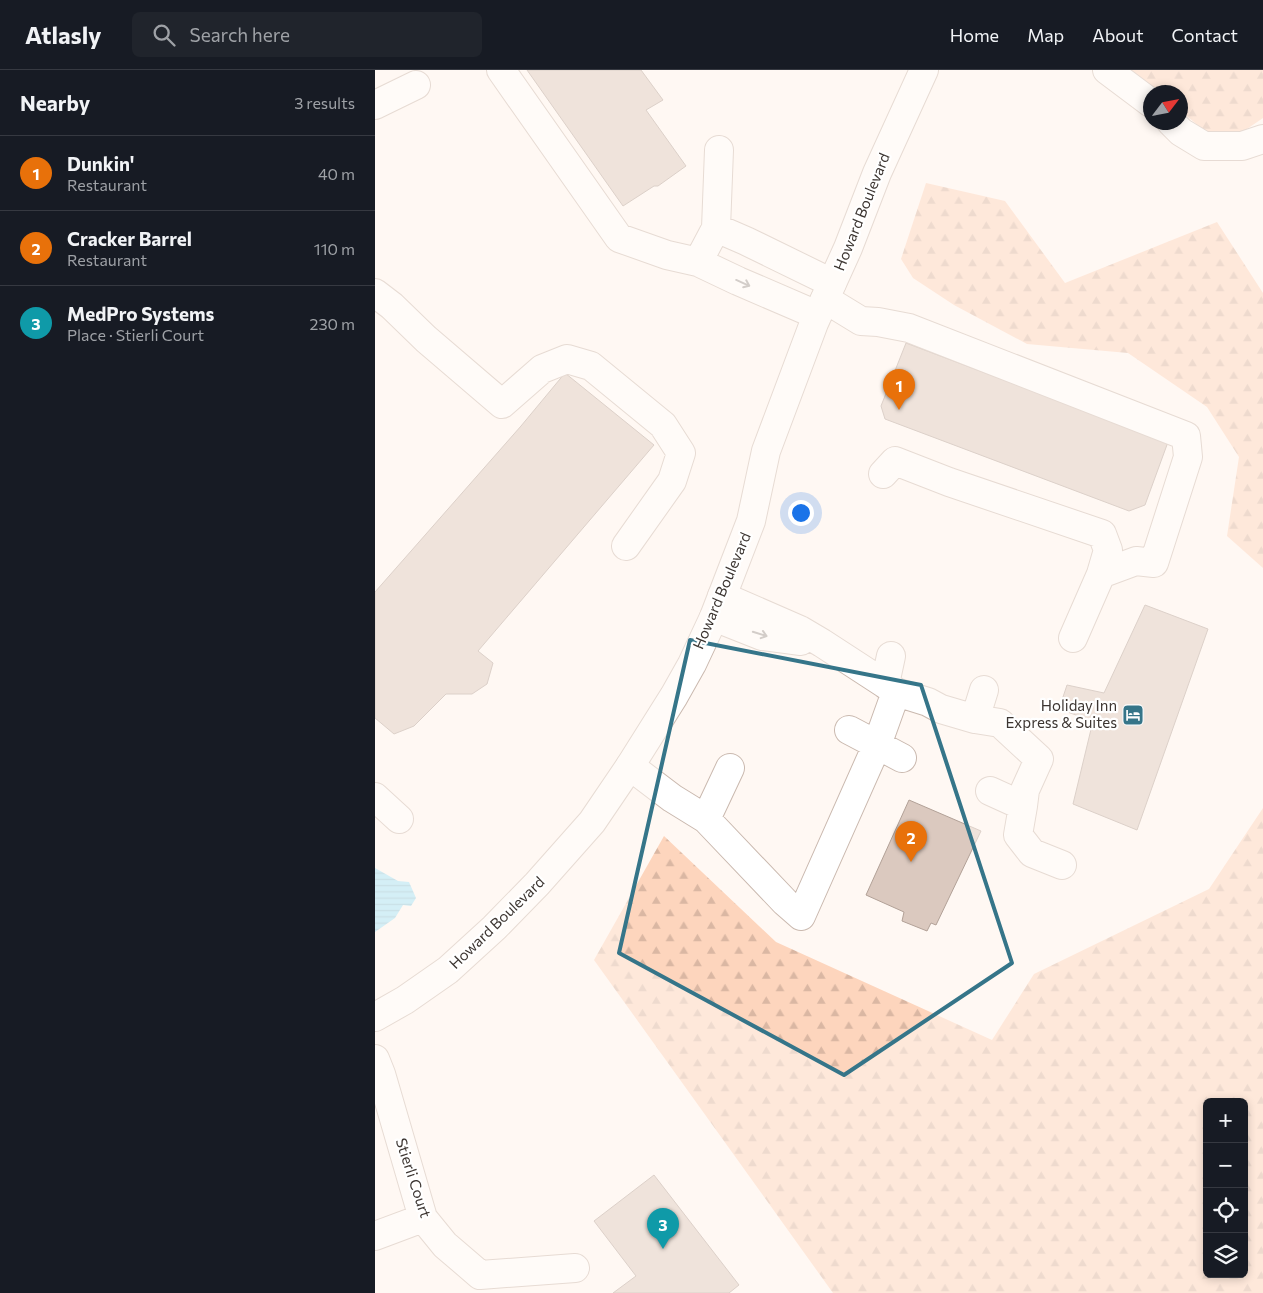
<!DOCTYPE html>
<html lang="en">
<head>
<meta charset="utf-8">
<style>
	body { margin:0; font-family:Commissioner,sans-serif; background:#20242c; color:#f1f3f6 }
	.controls { position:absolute; right:15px; bottom:15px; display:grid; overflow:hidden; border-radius:8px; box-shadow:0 2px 8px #0003 }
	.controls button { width:45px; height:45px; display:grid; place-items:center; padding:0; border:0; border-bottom:1px solid #363941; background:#171b24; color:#f1f3f6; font:25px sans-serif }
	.compass { position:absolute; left:768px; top:15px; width:45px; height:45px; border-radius:50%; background:#171b24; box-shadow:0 2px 8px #0003; rotate:58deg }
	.you { position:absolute; left:425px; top:442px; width:18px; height:18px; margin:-12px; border:4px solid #fff; border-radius:50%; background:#1a73e8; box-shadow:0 0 0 8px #1a73e833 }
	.badge { display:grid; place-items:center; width:32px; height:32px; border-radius:50%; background:#357589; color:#fff; font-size:16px; font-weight:700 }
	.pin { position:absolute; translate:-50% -41px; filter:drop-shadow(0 1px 2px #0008) }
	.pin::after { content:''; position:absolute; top:26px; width:18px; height:15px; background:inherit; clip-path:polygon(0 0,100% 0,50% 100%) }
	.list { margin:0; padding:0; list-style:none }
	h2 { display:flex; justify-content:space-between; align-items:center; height:65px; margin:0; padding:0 20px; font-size:21px }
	h2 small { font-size:16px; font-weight:400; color:#9ea1a6 }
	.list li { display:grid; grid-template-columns:32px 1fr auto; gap:15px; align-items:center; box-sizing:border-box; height:75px; padding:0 20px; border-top:1px solid #363941 }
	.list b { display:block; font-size:19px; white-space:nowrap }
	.list p { margin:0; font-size:16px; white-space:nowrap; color:#9ea1a6 }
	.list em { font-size:16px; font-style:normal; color:#9ea1a6 }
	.icon { flex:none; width:28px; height:28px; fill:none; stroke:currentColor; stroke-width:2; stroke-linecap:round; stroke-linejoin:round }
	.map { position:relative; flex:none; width:888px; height:1223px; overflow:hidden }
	header { display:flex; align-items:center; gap:30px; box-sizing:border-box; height:70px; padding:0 25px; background:#171b24; border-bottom:1px solid #363941 }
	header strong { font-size:24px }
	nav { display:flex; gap:28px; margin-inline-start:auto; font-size:18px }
	.search { width:350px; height:45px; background:#20242c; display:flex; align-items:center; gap:12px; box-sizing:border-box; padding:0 18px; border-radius:8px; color:#9ea1a6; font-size:19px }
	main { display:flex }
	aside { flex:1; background:#171b24 }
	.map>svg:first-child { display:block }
	.forest { fill:url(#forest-firs); fill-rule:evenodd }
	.water { fill:url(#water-rules) }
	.building { fill:#dbc9bf; stroke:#b2a197 }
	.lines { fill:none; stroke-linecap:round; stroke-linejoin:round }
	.minor-casing { stroke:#cab9af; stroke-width:30 }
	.major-casing { stroke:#cab9af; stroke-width:30 }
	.minor { stroke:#fff; stroke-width:28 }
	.major { stroke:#fff; stroke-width:28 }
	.oneway { stroke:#9e9a98 }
	.marked { fill:none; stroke:#357589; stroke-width:4; stroke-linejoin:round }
	.labels { text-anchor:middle; stroke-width:4.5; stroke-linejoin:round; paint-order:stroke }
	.street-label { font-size:15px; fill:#3c3531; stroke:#fff }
	.poi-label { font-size:15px; fill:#3c3531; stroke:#fff; text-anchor:end }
</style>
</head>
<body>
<header>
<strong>Atlasly</strong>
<div class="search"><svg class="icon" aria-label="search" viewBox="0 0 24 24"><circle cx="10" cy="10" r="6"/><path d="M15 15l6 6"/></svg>Search here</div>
<nav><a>Home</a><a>Map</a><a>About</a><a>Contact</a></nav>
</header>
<main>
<aside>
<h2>Nearby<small>3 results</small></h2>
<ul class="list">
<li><span class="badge" style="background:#e8710a">1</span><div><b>Dunkin'</b><p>Restaurant</p></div><em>40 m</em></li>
<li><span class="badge" style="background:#e8710a">2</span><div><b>Cracker Barrel</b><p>Restaurant</p></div><em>110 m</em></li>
<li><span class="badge" style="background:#0f9aa8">3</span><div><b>MedPro Systems</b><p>Place · Stierli Court</p></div><em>230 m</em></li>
</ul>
</aside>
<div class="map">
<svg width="888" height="1223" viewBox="0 0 888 1223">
	<defs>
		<pattern id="forest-firs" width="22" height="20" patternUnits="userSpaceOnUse" patternTransform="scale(1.25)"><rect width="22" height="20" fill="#fdd5bd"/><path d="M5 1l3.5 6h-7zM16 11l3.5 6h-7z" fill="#dab7a3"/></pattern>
		<pattern id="water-rules" width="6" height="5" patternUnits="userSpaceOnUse" patternTransform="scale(1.25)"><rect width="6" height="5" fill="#a0e4fa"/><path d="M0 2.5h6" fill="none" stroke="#8bc4d7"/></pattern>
	</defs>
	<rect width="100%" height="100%" fill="#fff8f3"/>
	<!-- forest -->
	<path class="forest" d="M755 0H888V48L847 76 806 41V22H783Z
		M551 113 630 131 690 213 842 152 888 223V498L852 466 864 387 832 337 753 283 652 274 579 235 538 208 526 189Z
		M888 738V1223H458L219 890 289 766 401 872 617 970 659 904 834 819ZM832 1032H869V1204H832Z"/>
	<!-- water -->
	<path class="water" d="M0 798 23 811 34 812 41 828 36 836 28 835 20 848 0 862Z"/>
	<!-- building -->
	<path class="building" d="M152 0H266L288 30 271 40 311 96 283 116H279L248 136Z
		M531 273 793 372 770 435 754 441 510 349 506 336Z
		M190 303 279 375 103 581 118 593 112 614 97 624H71L39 656 19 664 0 648V522L146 356Z
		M770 535 833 559 762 760 698 734 718 651 684 639 692 615 729 623Z
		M534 730 606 761 561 855 556 853 552 861 527 851 529 842 491 825Z
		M279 1105 364 1215 354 1223H238L261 1206 219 1151Z"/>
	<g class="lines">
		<!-- minor casing -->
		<g class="minor-casing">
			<path id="minor" d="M126 0 244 168 292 185 323 192 341 158 344 80
				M732 0 776 33
				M0 35 41 15
				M796 52 806 62 829 76H867L888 69
				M341 158 371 171 457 213
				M323 192 363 211 442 245
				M0 223 17 236 51 269 127 334 167 299 192 289 216 296 288 355 306 383 297 411 251 476
				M450 229 486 251 503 252 534 258 811 366 813 387 779 493 761 491 726 504
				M508 404 520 391 574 412 727 464 733 480 726 504 698 568
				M347 526 425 560 447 573 510 614 516 586
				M339 547 387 566 426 571
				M510 614 521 622 553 632 566 639 600 649 609 620
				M600 649 625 653 664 689 650 720 648 736 615 721
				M474 660 527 688
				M255 696 297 728 331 749 410 832 426 846 502 675 521 622
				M0 727 24 749
				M648 736 643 765 657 783 687 795
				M331 749 355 698
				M0 989 6 1004 48 1148 70 1175 105 1205 200 1198
				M0 1166 48 1148"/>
		</g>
		<!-- major casing -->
		<g class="major-casing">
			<path id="major" d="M0 947 30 930 73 900 119 858 162 814 217 752 255 696 299 626 317 594 339 547 376 451 391 381 439 253 473 178 502 103 549 0"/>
		</g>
		<!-- minor -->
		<use href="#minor" class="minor"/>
		<!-- major -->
		<use href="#major" class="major"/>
	</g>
	<!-- one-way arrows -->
	<defs><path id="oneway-shaft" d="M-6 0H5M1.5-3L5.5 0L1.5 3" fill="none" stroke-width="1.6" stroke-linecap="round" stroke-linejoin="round" transform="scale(1.25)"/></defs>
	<g class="oneway">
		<use href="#oneway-shaft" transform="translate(368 213) rotate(24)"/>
		<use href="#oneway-shaft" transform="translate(385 564) rotate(17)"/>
	</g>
	<!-- marked area -->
	<path d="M0 0H888V1223H0ZM315 570 546 615 637 893 469 1005 244 883Z" fill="#fff8f3" fill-opacity=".55" fill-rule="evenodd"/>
	<path class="marked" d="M315 570 546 615 637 893 469 1005 244 883Z"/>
	<!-- icons -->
	<defs>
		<g id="hotel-square" transform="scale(1.125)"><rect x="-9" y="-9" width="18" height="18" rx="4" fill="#357589" stroke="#fff"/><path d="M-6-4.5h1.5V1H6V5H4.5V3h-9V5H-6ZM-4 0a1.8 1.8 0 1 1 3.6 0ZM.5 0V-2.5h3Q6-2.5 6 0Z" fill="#fff"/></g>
	</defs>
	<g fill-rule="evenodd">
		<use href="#hotel-square" x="758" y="645"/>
	</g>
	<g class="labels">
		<!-- street labels -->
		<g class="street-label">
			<text transform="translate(487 142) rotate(-68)" y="5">Howard Boulevard</text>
			<text transform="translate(347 521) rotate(-67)" y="5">Howard Boulevard</text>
			<text transform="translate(122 853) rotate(-44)" y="5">Howard Boulevard</text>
			<text transform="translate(38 1108) rotate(72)" y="5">Stierli Court</text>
		</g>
		<!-- poi labels -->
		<g class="poi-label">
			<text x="742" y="641">Holiday Inn<tspan x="742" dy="17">Express &amp; Suites</tspan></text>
		</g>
	</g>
</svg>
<div class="controls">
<button>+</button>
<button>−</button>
<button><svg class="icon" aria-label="locate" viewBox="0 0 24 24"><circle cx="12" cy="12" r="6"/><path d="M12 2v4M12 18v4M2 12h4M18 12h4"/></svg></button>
<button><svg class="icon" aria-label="layers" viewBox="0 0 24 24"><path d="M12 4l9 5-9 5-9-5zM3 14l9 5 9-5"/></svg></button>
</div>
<svg class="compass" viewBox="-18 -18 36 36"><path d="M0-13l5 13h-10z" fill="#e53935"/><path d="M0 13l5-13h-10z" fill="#9ea1a6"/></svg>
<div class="you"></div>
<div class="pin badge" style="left:524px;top:340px;background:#e8710a">1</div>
<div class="pin badge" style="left:536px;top:792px;background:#e8710a">2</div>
<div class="pin badge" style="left:288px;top:1179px;background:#0f9aa8">3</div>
</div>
</main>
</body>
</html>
